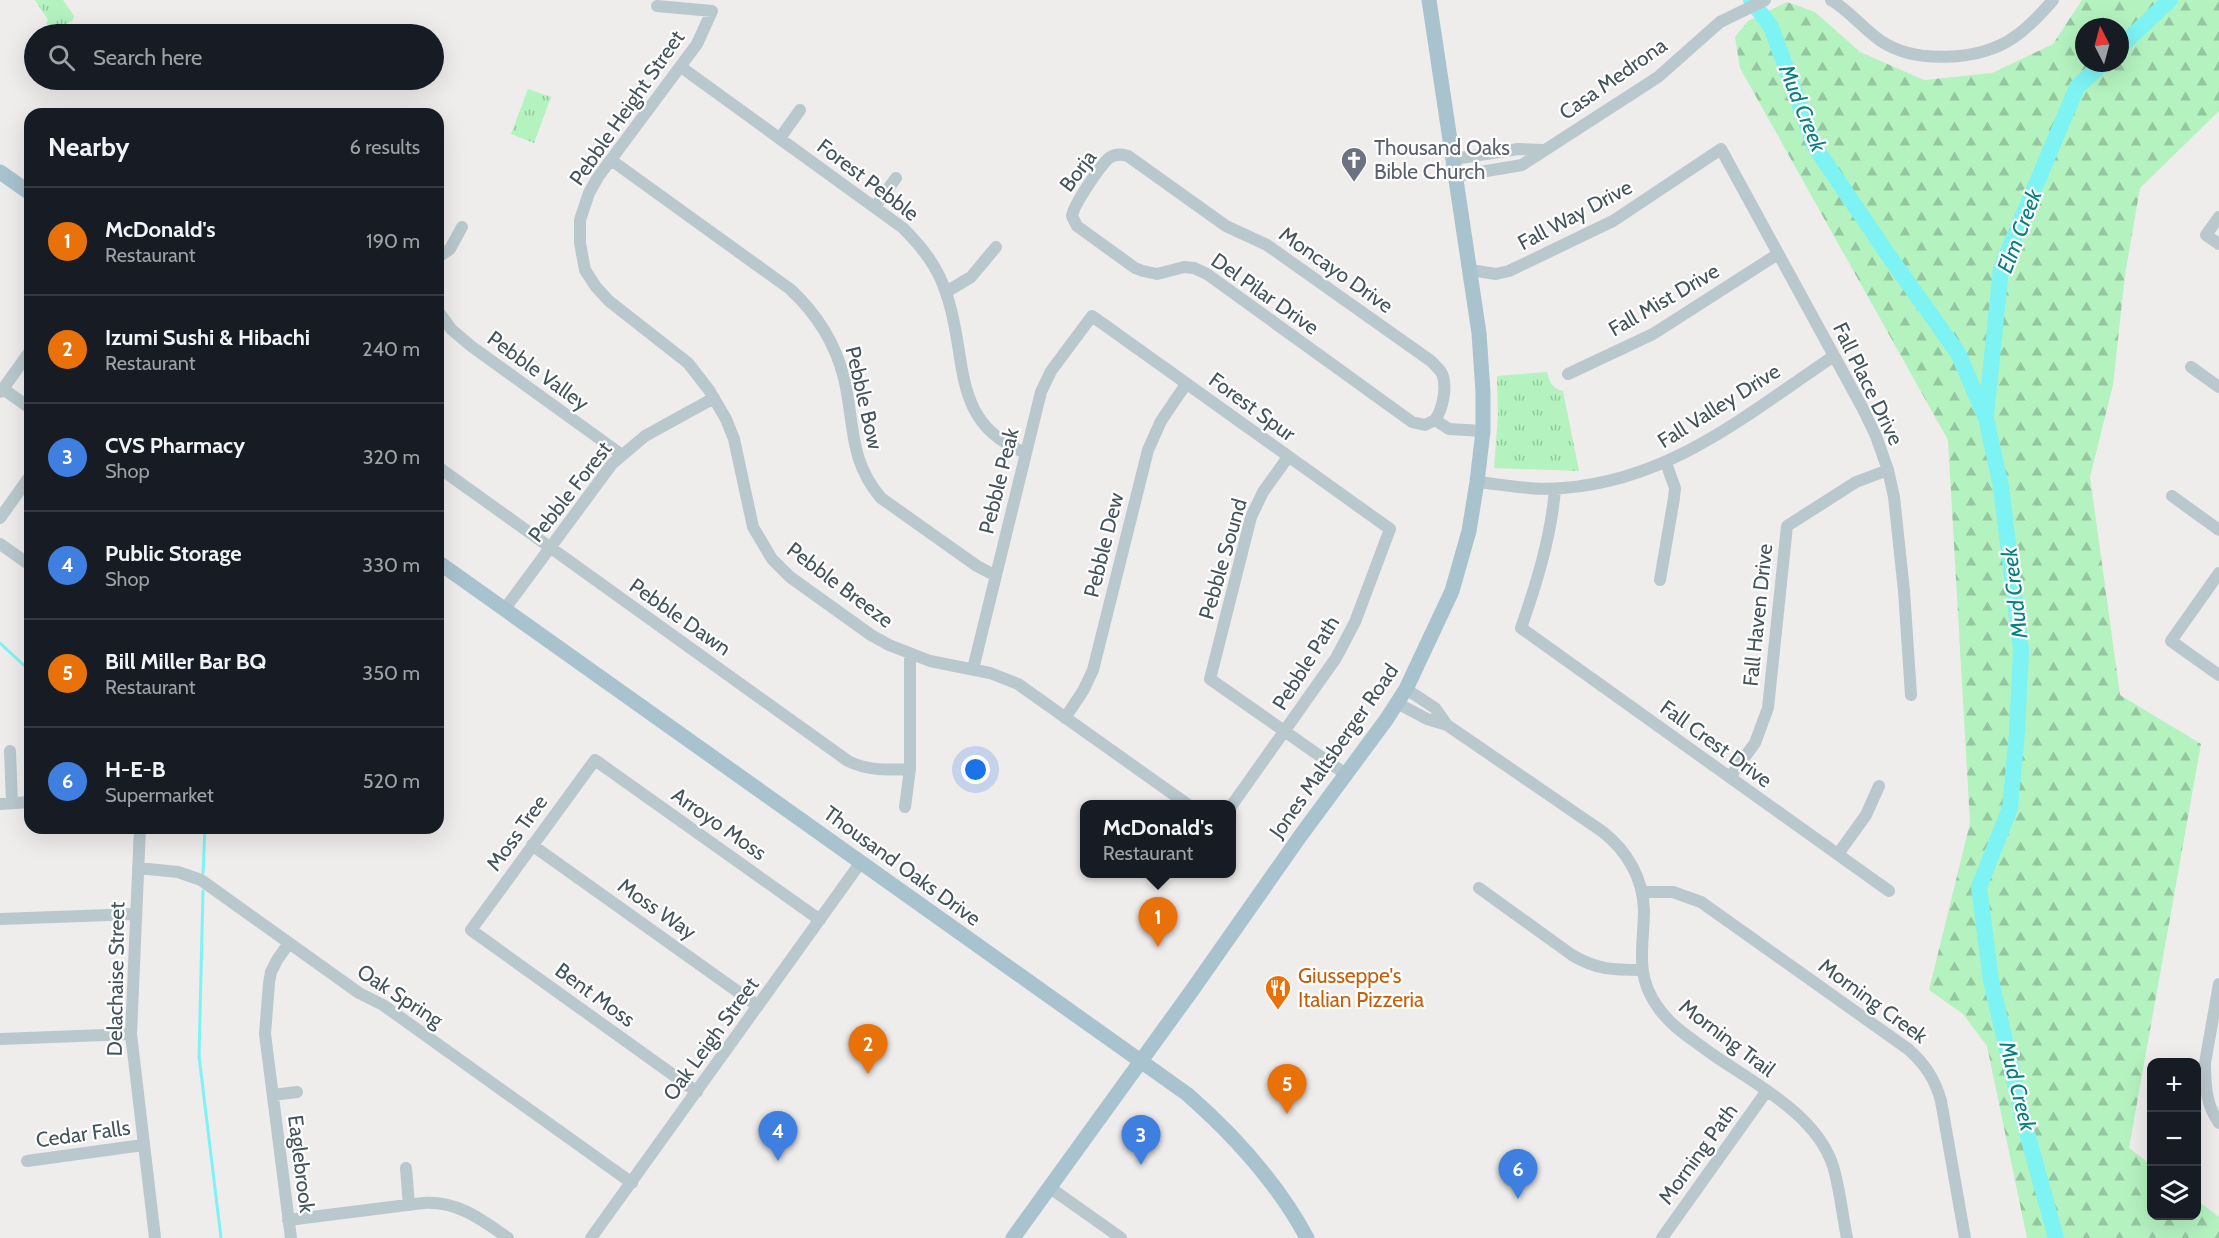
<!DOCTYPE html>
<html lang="en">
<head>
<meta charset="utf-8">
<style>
	body { margin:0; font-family:Cabin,sans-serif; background:#242831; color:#f1f3f6 }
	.controls { position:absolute; right:18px; bottom:18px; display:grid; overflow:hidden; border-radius:12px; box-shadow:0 6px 24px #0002 }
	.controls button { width:54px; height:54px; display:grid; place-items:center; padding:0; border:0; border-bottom:2px solid #363941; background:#171b24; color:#f1f3f6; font:30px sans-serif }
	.compass { position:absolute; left:2075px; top:18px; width:54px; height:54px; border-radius:50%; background:#171b24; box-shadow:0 6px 24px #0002; rotate:354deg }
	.you { position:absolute; left:976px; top:770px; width:21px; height:21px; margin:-15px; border:4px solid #fff; border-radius:50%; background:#1a73e8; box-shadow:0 0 0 9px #1a73e833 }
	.badge { display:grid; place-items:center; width:39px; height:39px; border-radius:50%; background:#089aed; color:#fff; font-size:20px; font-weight:700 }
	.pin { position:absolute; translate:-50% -50px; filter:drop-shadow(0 2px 3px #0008) }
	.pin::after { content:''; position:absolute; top:32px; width:21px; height:18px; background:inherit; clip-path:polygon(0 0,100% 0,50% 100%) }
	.popup { position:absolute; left:1080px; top:800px; width:156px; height:78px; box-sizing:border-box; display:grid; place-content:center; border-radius:12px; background:#171b24; filter:drop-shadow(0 2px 4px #0005); font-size:20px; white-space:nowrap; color:#9ea1a6 }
	.popup b { font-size:22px; color:#f1f3f6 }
	.popup::after { content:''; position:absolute; left:50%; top:100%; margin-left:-12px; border:12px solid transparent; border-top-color:#171b24 }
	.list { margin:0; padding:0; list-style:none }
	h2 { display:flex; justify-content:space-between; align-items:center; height:78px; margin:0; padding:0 24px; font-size:26px }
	h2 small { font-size:20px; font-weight:400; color:#9ea1a6 }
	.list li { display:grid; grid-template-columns:39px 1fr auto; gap:18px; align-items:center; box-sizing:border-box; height:108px; padding:0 24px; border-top:2px solid #363941 }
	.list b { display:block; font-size:22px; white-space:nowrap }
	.list p { margin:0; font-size:20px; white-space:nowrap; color:#9ea1a6 }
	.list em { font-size:20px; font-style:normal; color:#9ea1a6 }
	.icon { flex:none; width:33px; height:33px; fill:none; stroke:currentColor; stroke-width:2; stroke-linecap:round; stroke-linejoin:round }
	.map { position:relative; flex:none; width:2219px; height:1238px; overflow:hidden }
	.search { position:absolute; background:#171b24; box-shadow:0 6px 24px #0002; left:24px; top:24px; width:420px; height:66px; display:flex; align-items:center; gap:15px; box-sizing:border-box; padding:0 21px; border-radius:33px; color:#9ea1a6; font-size:22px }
	.panel { position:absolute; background:#171b24; box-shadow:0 6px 24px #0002; left:24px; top:108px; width:420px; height:726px; border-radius:18px }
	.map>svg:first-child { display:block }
	.forest { fill:url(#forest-firs); fill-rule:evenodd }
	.park { fill:url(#park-tufts) }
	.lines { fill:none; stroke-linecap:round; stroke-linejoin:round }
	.stream { stroke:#7df3f4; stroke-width:3 }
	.river { stroke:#7df3f4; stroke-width:16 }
	.minor { stroke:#b9c8cd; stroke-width:12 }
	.major { stroke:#a8c3ce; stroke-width:15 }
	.labels { text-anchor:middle; stroke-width:4.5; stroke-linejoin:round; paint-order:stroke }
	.street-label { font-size:21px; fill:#43555b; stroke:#fff }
	.worship-label { font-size:21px; fill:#5b616d; stroke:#fff; text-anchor:start }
	.food-label { font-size:21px; fill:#c56008; stroke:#fff; text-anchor:start }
	.water-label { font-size:22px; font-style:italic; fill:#058081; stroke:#fff }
</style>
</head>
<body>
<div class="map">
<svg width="2219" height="1238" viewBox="0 0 2219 1238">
	<defs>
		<pattern id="forest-firs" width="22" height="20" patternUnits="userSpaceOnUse" patternTransform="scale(1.5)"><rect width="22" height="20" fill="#b4f2c0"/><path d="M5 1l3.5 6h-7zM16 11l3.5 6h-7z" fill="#94c79f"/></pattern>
		<pattern id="park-tufts" width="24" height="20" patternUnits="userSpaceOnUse" patternTransform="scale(1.5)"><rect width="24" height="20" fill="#b4f2c0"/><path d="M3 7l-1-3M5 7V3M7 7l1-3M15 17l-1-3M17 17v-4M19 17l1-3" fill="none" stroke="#94c79f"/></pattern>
	</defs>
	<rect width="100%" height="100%" fill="#efecec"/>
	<!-- forest -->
	<path class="forest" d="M2082 0H2219V111L2140 188 2125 275 2113 385 2090 477 2120 695 2201 744 2129 1148 2151 1165 2152 1216H2196L2197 1200 2219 1217V1238H2027L1987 1046 1963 1014 1929 990 1970 823 1948 440 1740 68 1735 37 1748 21 1787 2 1815 12 1860 52 1924 80 1992 73 2053 44ZM2084 27H2120V63H2084Z"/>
	<!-- park -->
	<path class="park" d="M35 0H63L74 16 73 20 54 32 46 23 48 20Z
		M528 89 551 97 534 143 511 134Z
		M1547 372C1550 383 1552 388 1563 391L1579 471 1494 468 1498 415 1497 376Z"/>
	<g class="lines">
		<!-- stream -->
		<path class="stream" d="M0 643 30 671
			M203 873 205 828
			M203 891 199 1056 221 1238"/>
		<!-- river -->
		<path class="river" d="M1751 0 1771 27 1815 147 1891 259 1958 353 1986 418 2001 487 2021 650 2017 732 2010 808 1979 887 1991 981 2023 1118 2056 1238
			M2120 47 2170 0
			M1986 416 2001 268 2077 87 2103 63"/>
		<!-- minor -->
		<path class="minor" d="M1831 0C1850 11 1863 29 1881 41 1915 64 1979 61 2013 38 2028 28 2041 14 2053 0
			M657 6 712 11 697 44 598 177 589 193 580 220V243L585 270 596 287 609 301 688 363 709 390 726 419 734 439 753 527 772 559 790 577 871 635 889 645 930 661 990 673 1018 684 1187 804
			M681 67 903 228C922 247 938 267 946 293 969 356 948 423 1026 453
			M780 138 800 110
			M1454 159 1518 149 1543 150
			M611 160 790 289C817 314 835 342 844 378 855 424 848 459 881 498L977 566 996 576
			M1457 176 1522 165 1658 77 1720 22 1765 0
			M875 207 896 178
			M2219 217 2206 235 2219 244
			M438 257 450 249 462 227
			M1470 270 1496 274 1509 271 1613 221 1721 149 1862 407 1876 436 1888 470 1894 497 1904 591 1911 695
			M946 292 971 277 996 247
			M438 311 451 329 471 346 622 455
			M2191 367 2219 387
			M1568 374 1653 334 1778 254
			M3 389 30 351
			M0 392 3 389 30 408
			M1435 420 1425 425 1412 422 1207 274 1194 268 1184 267 1157 274 1143 271 1135 268 1077 226 1072 216C1074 204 1100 166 1109 158 1115 154 1122 154 1128 156L1226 226 1267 245 1431 361C1434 364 1438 368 1441 372 1448 384 1443 409 1435 420L1449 429 1483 431
			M1288 457 1263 492 1251 517 1210 679 1347 775
			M438 467 848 761C868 771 888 770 910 769
			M1477 482C1506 485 1535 491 1563 488 1671 480 1747 414 1834 356
			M1555 489C1551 537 1537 582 1521 628L1889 891
			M2172 496 2219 530
			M0 518 30 476
			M0 544 30 565
			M2219 573 2171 641 2219 675
			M1660 580 1674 498 1675 488 1666 463
			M504 610 612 464 645 436 714 398
			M973 669 1041 392 1051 371 1092 316 1390 529 1355 622 1336 658 1232 805
			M1406 689 1435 708 1447 725 1603 832C1627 851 1643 878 1644 910 1644 946 1634 973 1657 1006 1671 1027 1692 1039 1712 1054 1755 1084 1816 1114 1833 1166 1840 1189 1842 1214 1847 1238
			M1397 703 1427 719 1447 725
			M1065 718 1083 691 1093 670 1148 450 1161 421 1186 384
			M10 751 12 803
			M1730 777 1755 743 1768 708 1787 526 1856 482 1888 470
			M0 804 30 802
			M905 807 910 769V655
			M140 828 131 1034 155 1238
			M532 845 758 1006
			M1838 854 1866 815 1879 786
			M138 868 178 872 201 880 359 993 383 1005 632 1183
			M1479 888 1572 955C1597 970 1614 970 1642 970
			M1642 892H1673L1701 902 1908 1049C1925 1064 1935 1079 1941 1101L1965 1238
			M0 919 136 914
			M289 943 277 960 271 972 269 983 265 1034 291 1238
			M2219 984 2205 1063C2205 1085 2206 1105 2219 1123
			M0 1039 131 1034
			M697 1092 471 930 595 760 820 920
			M273 1095 297 1092
			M27 1161 143 1145
			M406 1168 409 1205
			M1049 1187 1121 1238
			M288 1220 423 1203C458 1201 481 1219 508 1238
			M591 1238 861 862
			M1662 1238 1766 1092"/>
		<!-- major -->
		<path class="major" d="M0 172 30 193
			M438 562 1187 1094C1235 1136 1277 1182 1307 1238
			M1013 1238 1193 989 1301 835 1386 720 1406 689 1452 591 1469 531 1477 482 1483 431V392L1479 333 1429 0"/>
	</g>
	<!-- icons -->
	<defs>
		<g id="church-pin" transform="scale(1.35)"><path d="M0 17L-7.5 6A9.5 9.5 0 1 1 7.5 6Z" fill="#6b7280" stroke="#fff"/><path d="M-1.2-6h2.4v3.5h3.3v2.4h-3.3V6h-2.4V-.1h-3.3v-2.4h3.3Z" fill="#fff"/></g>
		<g id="restaurant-pin" transform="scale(1.35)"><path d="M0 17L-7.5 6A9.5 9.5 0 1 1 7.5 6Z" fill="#e8710a" stroke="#fff"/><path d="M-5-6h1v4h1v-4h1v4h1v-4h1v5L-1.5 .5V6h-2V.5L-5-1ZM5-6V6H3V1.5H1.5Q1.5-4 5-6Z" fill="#fff"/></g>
	</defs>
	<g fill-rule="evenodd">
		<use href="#church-pin" x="1354" y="160"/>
		<use href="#restaurant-pin" x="1278" y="988"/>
	</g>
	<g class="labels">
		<!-- street labels -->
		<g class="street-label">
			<text transform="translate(1613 79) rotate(-35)" y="7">Casa Medrona</text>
			<text transform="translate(627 108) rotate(-55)" y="7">Pebble Height Street</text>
			<text transform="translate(1078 171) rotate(-53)" y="7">Borja</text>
			<text transform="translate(868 180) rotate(37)" y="7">Forest Pebble</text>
			<text transform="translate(1575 215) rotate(-28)" y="7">Fall Way Drive</text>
			<text transform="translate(1336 270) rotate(35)" y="7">Moncayo Drive</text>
			<text transform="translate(1265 294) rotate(35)" y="7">Del Pilar Drive</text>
			<text transform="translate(1664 300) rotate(-30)" y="7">Fall Mist Drive</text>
			<text transform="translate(538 371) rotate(36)" y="7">Pebble Valley</text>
			<text transform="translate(1868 384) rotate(64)" y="7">Fall Place Drive</text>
			<text transform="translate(864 398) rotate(77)" y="7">Pebble Bow</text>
			<text transform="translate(1719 406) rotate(-32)" y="7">Fall Valley Drive</text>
			<text transform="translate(1252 407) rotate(36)" y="7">Forest Spur</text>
			<text transform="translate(999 481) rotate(-76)" y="7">Pebble Peak</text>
			<text transform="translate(570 492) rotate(-52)" y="7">Pebble Forest</text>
			<text transform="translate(1104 545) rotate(-76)" y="7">Pebble Dew</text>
			<text transform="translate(1223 559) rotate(-74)" y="7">Pebble Sound</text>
			<text transform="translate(840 585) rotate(37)" y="7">Pebble Breeze</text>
			<text transform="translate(1758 615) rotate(-84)" y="7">Fall Haven Drive</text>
			<text transform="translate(680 617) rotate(35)" y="7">Pebble Dawn</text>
			<text transform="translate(1306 663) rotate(-58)" y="7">Pebble Path</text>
			<text transform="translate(1716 744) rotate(36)" y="7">Fall Crest Drive</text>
			<text transform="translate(1334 751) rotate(-55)" y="7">Jones Maltsberger Road</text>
			<text transform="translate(719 824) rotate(35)" y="7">Arroyo Moss</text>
			<text transform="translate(517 833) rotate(-54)" y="7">Moss Tree</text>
			<text transform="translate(902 866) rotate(36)" y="7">Thousand Oaks Drive</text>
			<text transform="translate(657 909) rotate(35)" y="7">Moss Way</text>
			<text transform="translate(116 979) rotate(-89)" y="7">Delachaise Street</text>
			<text transform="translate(595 995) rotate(36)" y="7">Bent Moss</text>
			<text transform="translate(400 996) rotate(33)" y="7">Oak Spring</text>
			<text transform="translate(1873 1001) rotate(36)" y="7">Morning Creek</text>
			<text transform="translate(1727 1038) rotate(37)" y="7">Morning Trail</text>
			<text transform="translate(711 1039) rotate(-54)" y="7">Oak Leigh Street</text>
			<text transform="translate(83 1134) rotate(-8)" y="7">Cedar Falls</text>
			<text transform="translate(1698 1154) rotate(-54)" y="7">Morning Path</text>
			<text transform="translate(301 1164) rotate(83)" y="7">Eaglebrook</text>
		</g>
		<!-- worship labels -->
		<g class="worship-label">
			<text x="1374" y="155">Thousand Oaks<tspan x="1374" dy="24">Bible Church</tspan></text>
		</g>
		<!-- food labels -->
		<g class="food-label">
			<text x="1298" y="983">Giusseppe's<tspan x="1298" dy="24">Italian Pizzeria</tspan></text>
		</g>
		<!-- water labels -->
		<g class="water-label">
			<text transform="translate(1803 108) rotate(68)" y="8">Mud Creek</text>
			<text transform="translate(2019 231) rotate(-69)" y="8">Elm Creek</text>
			<text transform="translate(2014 593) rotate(-97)" y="8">Mud Creek</text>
			<text transform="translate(2018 1086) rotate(76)" y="8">Mud Creek</text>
		</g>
	</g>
</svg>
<div class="controls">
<button>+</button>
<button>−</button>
<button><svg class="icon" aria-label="layers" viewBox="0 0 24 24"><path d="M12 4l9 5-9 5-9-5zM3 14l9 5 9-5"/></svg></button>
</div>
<svg class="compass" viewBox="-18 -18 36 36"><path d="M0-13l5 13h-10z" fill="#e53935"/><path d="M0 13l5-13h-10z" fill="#9ea1a6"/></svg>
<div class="you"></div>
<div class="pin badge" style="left:1158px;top:947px;background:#e8710a">1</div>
<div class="popup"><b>McDonald's</b>Restaurant</div>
<div class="pin badge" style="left:868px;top:1074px;background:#e8710a">2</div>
<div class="pin badge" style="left:1141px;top:1165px;background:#3f7fe0">3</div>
<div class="pin badge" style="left:778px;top:1161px;background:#3f7fe0">4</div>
<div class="pin badge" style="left:1287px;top:1114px;background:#e8710a">5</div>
<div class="pin badge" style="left:1518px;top:1199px;background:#3f7fe0">6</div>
<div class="search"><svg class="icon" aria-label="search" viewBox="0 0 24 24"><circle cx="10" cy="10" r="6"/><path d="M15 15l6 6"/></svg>Search here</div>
<section class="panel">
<h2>Nearby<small>6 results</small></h2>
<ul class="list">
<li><span class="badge" style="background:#e8710a">1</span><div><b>McDonald's</b><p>Restaurant</p></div><em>190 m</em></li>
<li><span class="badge" style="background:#e8710a">2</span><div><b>Izumi Sushi &amp; Hibachi</b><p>Restaurant</p></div><em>240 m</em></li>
<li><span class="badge" style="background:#3f7fe0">3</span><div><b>CVS Pharmacy</b><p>Shop</p></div><em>320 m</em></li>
<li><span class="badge" style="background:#3f7fe0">4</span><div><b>Public Storage</b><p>Shop</p></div><em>330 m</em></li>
<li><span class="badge" style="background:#e8710a">5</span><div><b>Bill Miller Bar BQ</b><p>Restaurant</p></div><em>350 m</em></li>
<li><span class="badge" style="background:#3f7fe0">6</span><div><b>H-E-B</b><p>Supermarket</p></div><em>520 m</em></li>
</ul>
</section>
</div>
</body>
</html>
